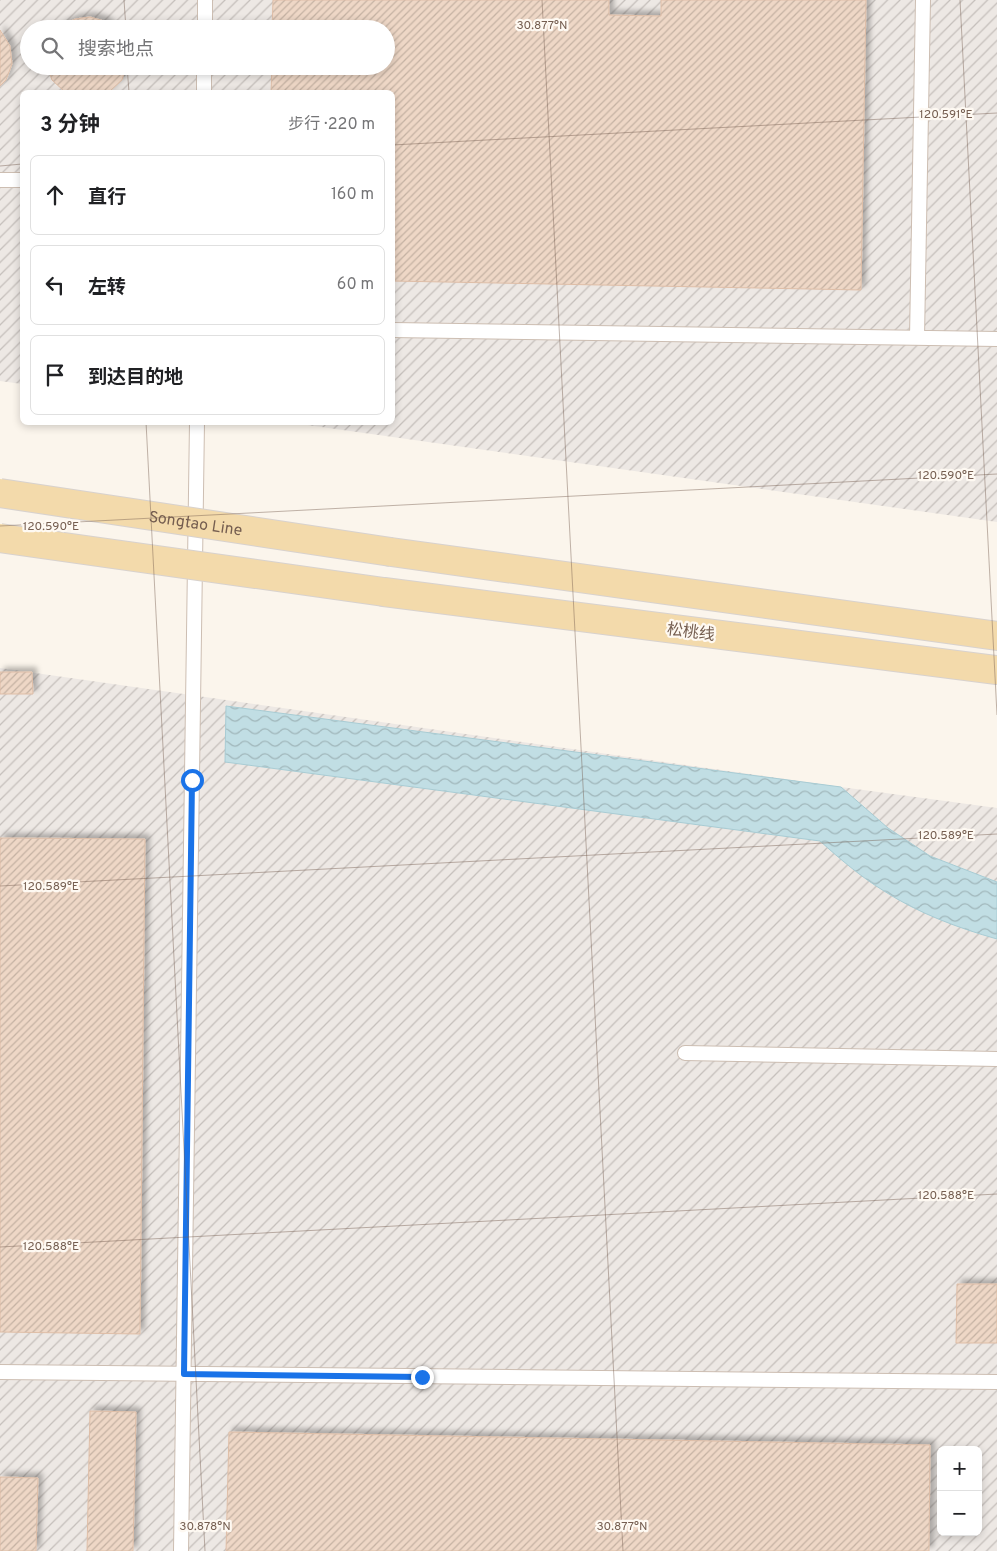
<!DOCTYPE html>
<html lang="zh">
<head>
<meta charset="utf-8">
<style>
	body { margin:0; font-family:Overpass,"Noto Sans SC",sans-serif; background:#f2f2f2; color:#202124 }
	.controls { position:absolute; right:15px; bottom:15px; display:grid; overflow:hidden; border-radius:8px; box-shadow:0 2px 8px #0003 }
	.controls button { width:45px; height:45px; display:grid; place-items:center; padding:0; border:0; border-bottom:1px solid #e0e0e0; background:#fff; color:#202124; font:25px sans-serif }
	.stop { position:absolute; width:15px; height:15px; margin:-11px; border:4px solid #1a73e8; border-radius:50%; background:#fff }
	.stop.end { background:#1a73e8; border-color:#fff; box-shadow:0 1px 5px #0008 }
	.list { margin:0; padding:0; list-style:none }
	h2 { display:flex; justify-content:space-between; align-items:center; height:65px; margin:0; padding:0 20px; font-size:21px }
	h2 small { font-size:16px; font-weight:400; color:#757577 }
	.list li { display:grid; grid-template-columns:32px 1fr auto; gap:15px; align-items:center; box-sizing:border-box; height:80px; margin:0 10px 10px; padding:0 10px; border:1px solid #e0e0e0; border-radius:8px }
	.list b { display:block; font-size:19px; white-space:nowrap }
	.list em { font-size:16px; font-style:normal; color:#757577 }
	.icon { flex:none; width:28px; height:28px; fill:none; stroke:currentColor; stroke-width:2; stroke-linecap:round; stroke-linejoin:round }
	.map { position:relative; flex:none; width:997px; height:1551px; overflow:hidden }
	.search { position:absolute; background:#fff; box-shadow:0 2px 8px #0003; left:20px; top:20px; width:375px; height:55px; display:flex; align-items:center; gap:12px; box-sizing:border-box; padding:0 18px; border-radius:28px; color:#757577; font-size:19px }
	.panel { position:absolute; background:#fff; box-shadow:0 2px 8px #0003; left:20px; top:90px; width:375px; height:335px; border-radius:8px }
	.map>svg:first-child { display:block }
	.industrial { fill:url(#industrial-furrows); fill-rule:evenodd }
	.water { fill:url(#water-waves); stroke:#a8ccd4 }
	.building { fill:url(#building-hatch); stroke:#dfbea7; filter:url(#shadow) }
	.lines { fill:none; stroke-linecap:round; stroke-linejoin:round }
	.lane-casing { stroke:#cdbeb2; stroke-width:16 }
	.primary-casing { stroke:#d8d2ce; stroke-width:30 }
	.lane { stroke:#fff; stroke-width:14 }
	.primary { stroke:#f3daab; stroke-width:28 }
	.primary-bridge-casing { stroke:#d8d2ce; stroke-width:30; stroke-linecap:butt }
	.primary-bridge { stroke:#f3daab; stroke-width:28 }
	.route { stroke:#1a73e8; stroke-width:6 }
	.ticks { fill:none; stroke:#755e50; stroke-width:1; stroke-opacity:0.45 }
	.labels { text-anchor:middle; stroke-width:4.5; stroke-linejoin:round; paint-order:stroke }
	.street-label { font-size:16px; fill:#755e50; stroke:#fef9f2 }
	.ticks-label { font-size:12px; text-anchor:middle; fill:#755e50; stroke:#fef9f2; stroke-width:4.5; stroke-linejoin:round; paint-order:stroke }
</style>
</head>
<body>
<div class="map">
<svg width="997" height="1551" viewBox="0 0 997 1551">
	<defs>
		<pattern id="industrial-furrows" width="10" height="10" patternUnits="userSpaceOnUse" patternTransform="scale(1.25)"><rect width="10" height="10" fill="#ede8e4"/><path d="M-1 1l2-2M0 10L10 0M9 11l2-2" fill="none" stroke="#c5bfbb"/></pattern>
		<pattern id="water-waves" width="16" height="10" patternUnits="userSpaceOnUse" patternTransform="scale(1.25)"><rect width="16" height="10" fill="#c1dee4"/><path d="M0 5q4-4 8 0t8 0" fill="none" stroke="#a1b7bb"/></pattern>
		<pattern id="building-hatch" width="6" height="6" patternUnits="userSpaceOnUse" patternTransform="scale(1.25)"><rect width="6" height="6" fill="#eed7c6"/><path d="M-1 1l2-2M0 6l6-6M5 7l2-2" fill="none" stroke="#c5b2a3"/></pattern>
		<filter id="shadow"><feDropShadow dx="4.5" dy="-4.5" stdDeviation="2.5" flood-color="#0004"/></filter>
	</defs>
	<rect width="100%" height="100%" fill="#fbf5ec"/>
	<!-- industrial -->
	<path class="industrial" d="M0 0H997V522L293 423 392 422V92H22V384L0 381ZM29 29H386V66H29Z
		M0 668 841 787 997 808V1551H0ZM941 1450H978V1532H941Z"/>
	<!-- water -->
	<path class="water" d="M226 706 841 787 888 828 930 856 997 882V939C958 928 918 913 884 891 861 877 840 859 820 841L225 762Z"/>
	<!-- building -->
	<path class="building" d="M273 0H609V15L661 16V0H866L861 290 392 281V92H271L272 66H386V29H272Z
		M90 17 104 21 114 29H59L62 25 75 19Z
		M0 30 10 46 12 64 6 80 0 86Z
		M47 66H126L122 80 109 92H65L52 80Z
		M0 672H32L33 694H0Z
		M0 838 145 839 140 1334 0 1332Z
		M957 1284H997V1343H956Z
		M90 1411 136 1412 133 1551H87Z
		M229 1432 930 1445 929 1551H226Z
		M0 1477 38 1478 36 1551H0Z"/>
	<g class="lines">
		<!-- lane casing -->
		<g class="lane-casing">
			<path id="lane" d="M205 29V0
				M204 92V66
				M0 180H22
				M392 330 997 339
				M917 338 923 0
				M685 1053 997 1059
				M0 1372 997 1382
				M181 1551 197 422"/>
		</g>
		<!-- primary casing -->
		<g class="primary-casing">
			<path id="primary" d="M391 552 997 636
				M384 592 997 670"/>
		</g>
		<!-- lane -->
		<use href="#lane" class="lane"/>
		<!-- primary -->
		<use href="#primary" class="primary"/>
		<!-- primary-bridge casing -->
		<g class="primary-bridge-casing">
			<g id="primary-bridge">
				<path id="s1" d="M0 493 391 552"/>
				<path d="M0 538 384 592"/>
			</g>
		</g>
		<!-- primary-bridge -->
		<use href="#primary-bridge" class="primary-bridge"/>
	</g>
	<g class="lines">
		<!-- route -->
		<path class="route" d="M192 780 184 1374 422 1377"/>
	</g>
	<!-- ticks -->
	<path class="ticks" d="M124 0 126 29M542 0 623 1551M960 0 997 715M127 66 129 92M392 145 997 113M0 166 22 164M146 422 205 1551M0 526 997 474M0 886 997 834M0 1247 997 1194"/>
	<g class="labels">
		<!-- street labels -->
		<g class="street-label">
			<text dy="6" stroke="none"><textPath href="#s1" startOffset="198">Songtao Line</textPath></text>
			<text transform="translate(691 631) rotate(7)" y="6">松桃线</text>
		</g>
	</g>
	<g class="ticks-label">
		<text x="542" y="29">30.877°N</text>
		<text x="946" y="118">120.591°E</text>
		<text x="946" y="479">120.590°E</text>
		<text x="51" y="530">120.590°E</text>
		<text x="946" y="839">120.589°E</text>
		<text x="51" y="890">120.589°E</text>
		<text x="946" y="1199">120.588°E</text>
		<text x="51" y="1250">120.588°E</text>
		<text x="205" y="1530">30.878°N</text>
		<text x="622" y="1530">30.877°N</text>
	</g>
</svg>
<div class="controls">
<button>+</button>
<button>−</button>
</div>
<div class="stop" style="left:192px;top:780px"></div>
<div class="stop end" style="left:422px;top:1377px"></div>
<div class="search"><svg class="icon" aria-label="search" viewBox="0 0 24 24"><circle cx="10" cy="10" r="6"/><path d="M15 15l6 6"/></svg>搜索地点</div>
<section class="panel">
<h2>3 分钟<small>步行 · 220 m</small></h2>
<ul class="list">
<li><svg class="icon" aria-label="ahead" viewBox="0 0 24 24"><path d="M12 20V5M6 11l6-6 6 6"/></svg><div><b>直行</b></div><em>160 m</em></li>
<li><svg class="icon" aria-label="left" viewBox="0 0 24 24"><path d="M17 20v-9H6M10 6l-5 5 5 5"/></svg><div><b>左转</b></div><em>60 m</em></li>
<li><svg class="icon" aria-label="arrive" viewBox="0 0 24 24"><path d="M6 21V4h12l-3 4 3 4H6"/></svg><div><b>到达目的地</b></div></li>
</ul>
</section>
</div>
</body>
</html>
